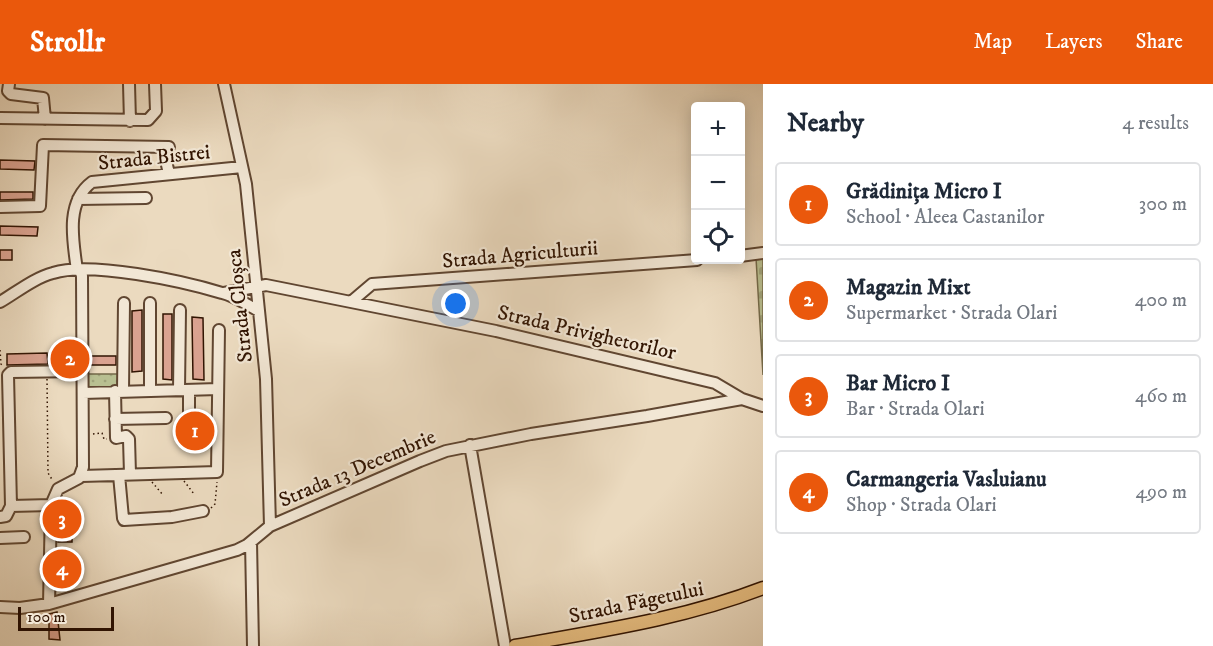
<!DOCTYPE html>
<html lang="en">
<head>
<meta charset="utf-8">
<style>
	body { margin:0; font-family:"IM FELL DW Pica",serif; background:#f6f6f7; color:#1f2937 }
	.controls { position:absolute; right:18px; top:18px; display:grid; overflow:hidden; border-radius:6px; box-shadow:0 3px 15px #0003 }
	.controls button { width:54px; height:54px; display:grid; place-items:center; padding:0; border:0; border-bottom:2px solid #e0e1e3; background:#fff; color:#1f2937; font:30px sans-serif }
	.scale { position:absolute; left:18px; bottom:15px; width:96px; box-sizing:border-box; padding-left:6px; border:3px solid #311402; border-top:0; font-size:16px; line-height:21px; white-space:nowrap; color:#311402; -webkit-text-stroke:4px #f2e7d5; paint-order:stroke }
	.you { position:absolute; left:456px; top:220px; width:21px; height:21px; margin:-15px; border:4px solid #fff; border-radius:50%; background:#1a73e8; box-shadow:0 0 0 9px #1a73e833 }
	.badge { display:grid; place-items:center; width:39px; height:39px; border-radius:50%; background:#ea580c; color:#fff; font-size:20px; font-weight:700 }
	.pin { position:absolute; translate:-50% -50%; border:3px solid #fff; box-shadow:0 2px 6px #0006 }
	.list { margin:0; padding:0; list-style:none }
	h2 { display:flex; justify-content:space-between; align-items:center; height:78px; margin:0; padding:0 24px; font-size:26px }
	h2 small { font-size:20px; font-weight:400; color:#747a83 }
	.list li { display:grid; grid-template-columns:39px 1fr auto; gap:18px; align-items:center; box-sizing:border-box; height:84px; margin:0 12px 12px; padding:0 12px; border:2px solid #e0e1e3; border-radius:6px }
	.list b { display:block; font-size:22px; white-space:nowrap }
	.list p { margin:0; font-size:20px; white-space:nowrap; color:#747a83 }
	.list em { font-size:20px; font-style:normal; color:#747a83 }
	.icon { flex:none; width:33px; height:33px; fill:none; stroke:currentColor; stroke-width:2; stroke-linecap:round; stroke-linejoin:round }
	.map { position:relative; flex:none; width:763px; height:562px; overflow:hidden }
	header { display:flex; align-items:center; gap:36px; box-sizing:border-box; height:84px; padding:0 30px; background:#ea580c; color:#fff }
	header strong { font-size:28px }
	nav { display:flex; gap:33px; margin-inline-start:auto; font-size:21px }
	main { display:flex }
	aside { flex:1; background:#fff }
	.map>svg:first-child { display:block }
	.grass { fill:url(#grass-dots); stroke:#746a4a; stroke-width:1.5 }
	.cemetery { fill:url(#cemetery-stones); stroke:#746a4a; stroke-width:1.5 }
	.building { fill:#daa290; stroke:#311402; stroke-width:1.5 }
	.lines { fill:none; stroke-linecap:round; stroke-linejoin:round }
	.minor-casing { stroke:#604631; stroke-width:14 }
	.major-casing { stroke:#311402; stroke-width:15 }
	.path { stroke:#311402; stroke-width:1.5; stroke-dasharray:1.5 3; stroke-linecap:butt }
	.minor { stroke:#f2e7d5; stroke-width:10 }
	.major { stroke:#e6bd80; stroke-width:12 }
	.labels { text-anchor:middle; stroke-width:4.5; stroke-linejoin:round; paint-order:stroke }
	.street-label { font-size:21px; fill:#311402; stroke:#f2e7d5 }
</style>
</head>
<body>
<header>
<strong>Strollr</strong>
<nav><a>Map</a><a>Layers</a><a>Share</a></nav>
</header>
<main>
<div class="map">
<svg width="763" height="562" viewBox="0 0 763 562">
	<defs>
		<pattern id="grass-dots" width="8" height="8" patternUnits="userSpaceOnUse" patternTransform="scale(1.5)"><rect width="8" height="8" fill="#b8bf91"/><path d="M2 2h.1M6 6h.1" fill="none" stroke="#9fa37b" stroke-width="1.8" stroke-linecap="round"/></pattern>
		<pattern id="cemetery-stones" width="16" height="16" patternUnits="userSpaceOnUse" patternTransform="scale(1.5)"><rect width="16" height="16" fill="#b8bf91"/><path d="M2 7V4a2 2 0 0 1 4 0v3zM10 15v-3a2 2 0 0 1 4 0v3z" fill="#9fa37b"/></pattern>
	</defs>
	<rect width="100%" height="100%" fill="#ebdabf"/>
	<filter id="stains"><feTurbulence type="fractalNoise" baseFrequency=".00333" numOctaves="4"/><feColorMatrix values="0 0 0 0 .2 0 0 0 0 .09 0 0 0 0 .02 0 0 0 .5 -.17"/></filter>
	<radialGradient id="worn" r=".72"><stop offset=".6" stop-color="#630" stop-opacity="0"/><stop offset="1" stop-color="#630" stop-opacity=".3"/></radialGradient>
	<!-- grass -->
	<path class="grass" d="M86 290H120L121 303H86Z"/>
	<!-- cemetery -->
	<path class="cemetery" d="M763 173V291L756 174Z"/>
	<!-- building -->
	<path class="building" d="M0 76 35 77 34 86 0 85Z
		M0 108H33V115L0 116Z
		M0 142 38 143 37 152 0 151Z
		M0 166H12V176H0Z
		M142 226V287L132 288V227Z
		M163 230H172V296L163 295Z
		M192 233 203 234 204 296 193 295Z
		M47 269 48 280 7 281V270Z
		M90 272H116V281H90Z
		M79 426V443H72V458H58L59 427Z
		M57 478H70V492H57Z
		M57 528 60 556 49 555V539H47L45 531Z"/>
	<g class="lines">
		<!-- minor casing -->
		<g class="minor-casing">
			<path id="minor" d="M9 0 8 7 11 10 43 14 45 35
				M129 0 130 37
				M224 0 246 100 266 295 270 442
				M0 34 148 36 156 27 155 0
				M163 63 169 90
				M78 115 146 114
				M0 123 40 122 43 61 169 63
				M740 172 763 169
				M77 186C73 157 65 118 92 98L242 83
				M224 209 266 201 496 247 715 299 742 315 763 322
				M352 217 372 200 697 176
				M0 218C17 208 34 194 53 189 90 177 183 197 222 209 235 212 247 221 259 227
				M179 306 180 226
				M189 306V331
				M115 307 116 354 126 352 129 355 130 390
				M123 307 124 219
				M150 307V219
				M83 309 218 305
				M115 335 166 334
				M470 361 505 562
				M119 391 123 434 124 436 172 433 203 427
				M82 392 217 388 219 246
				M11 422 8 291 11 288 82 287
				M11 422 51 421
				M0 433 6 432 11 422
				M0 454 24 453
				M251 458 253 562
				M49 520 51 421 58 405 79 394 83 383 82 192 80 186
				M0 523 20 524 49 520 237 466 247 461 270 442 420 377 446 367 531 350 647 332 742 315"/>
		</g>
		<!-- major casing -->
		<g class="major-casing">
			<path id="major" d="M515 562C598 547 683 535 763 504"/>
		</g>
		<!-- path -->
		<path class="path" d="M0 266 1 280 3 282
			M47 295 48 389 53 397
			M93 350 102 349 104 355H107
			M184 397 194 410
			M152 398 163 411
			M211 424 215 420 217 398"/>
		<!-- minor -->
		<use href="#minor" class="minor"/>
		<!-- major -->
		<use href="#major" class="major"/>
	</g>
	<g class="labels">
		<!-- street labels -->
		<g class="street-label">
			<text transform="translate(154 73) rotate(-6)" y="7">Strada Bistrei</text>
			<text transform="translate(520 170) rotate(-5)" y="7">Strada Agriculturii</text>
			<text transform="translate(239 222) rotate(-96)" y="7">Strada Cloșca</text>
			<text transform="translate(587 248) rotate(13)" y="7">Strada Privighetorilor</text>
			<text transform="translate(357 384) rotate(-23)" y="7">Strada 13 Decembrie</text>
			<text transform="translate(636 518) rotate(-12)" y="7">Strada Făgetului</text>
		</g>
	</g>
	<rect width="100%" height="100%" filter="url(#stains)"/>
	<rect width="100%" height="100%" fill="url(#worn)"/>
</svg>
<div class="controls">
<button>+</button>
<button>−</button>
<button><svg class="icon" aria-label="locate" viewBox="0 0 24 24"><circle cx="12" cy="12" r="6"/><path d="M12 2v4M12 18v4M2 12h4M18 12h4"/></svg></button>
</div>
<div class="scale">100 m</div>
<div class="you"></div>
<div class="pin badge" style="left:195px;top:347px">1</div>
<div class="pin badge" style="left:70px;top:275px">2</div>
<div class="pin badge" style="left:62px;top:435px">3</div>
<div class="pin badge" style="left:62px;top:485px">4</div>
</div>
<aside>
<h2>Nearby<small>4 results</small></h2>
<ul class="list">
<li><span class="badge">1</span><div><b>Grădinița Micro I</b><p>School · Aleea Castanilor</p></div><em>300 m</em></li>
<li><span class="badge">2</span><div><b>Magazin Mixt</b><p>Supermarket · Strada Olari</p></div><em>400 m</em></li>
<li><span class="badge">3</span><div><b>Bar Micro I</b><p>Bar · Strada Olari</p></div><em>460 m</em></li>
<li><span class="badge">4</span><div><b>Carmangeria Vasluianu</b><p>Shop · Strada Olari</p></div><em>490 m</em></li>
</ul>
</aside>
</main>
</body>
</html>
